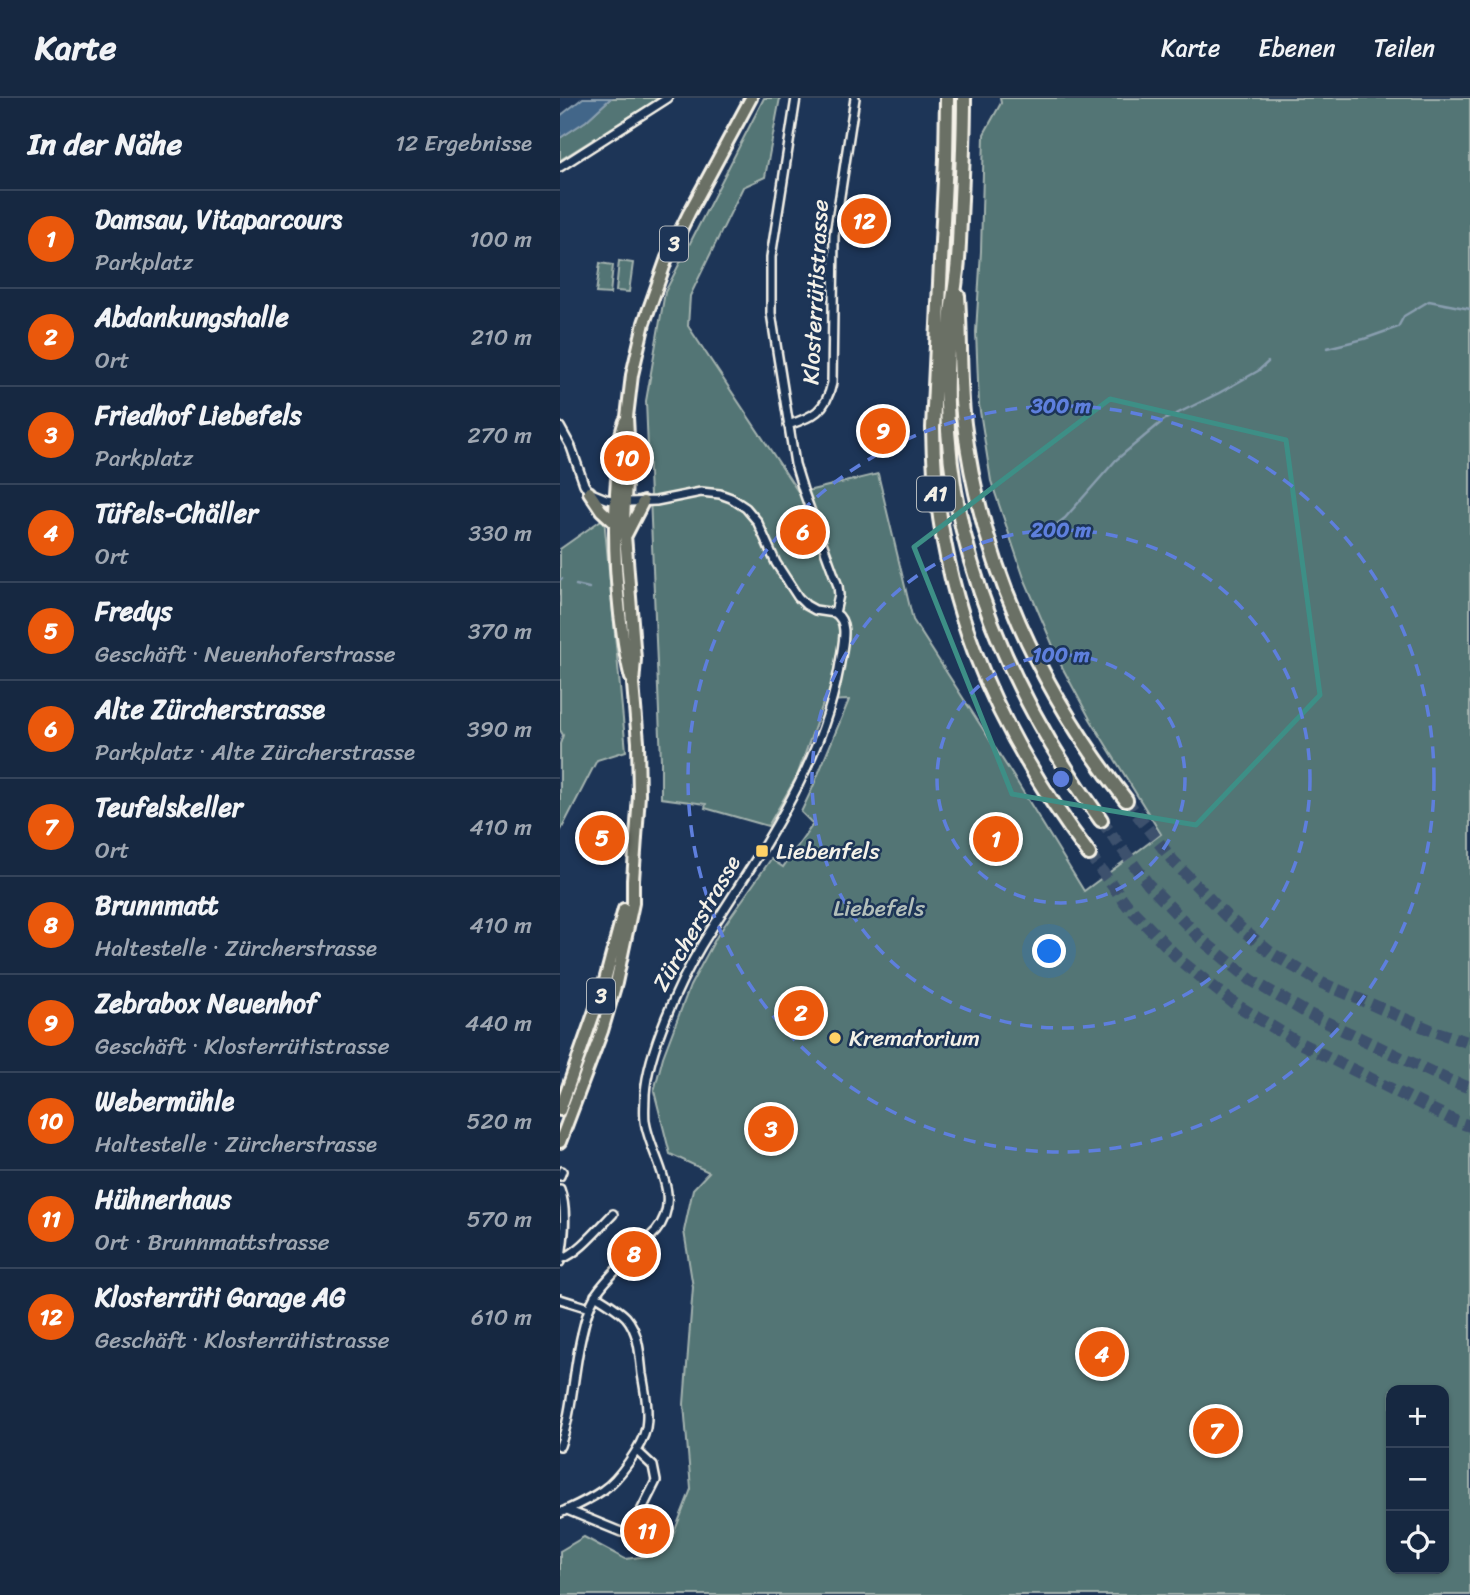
<!DOCTYPE html>
<html lang="de">
<head>
<meta charset="utf-8">
<style>
	body { margin:0; font-family:Sriracha,sans-serif; background:#23344c; color:#f1f3f6 }
	.controls { position:absolute; right:21px; bottom:21px; display:grid; overflow:hidden; border-radius:14px; box-shadow:0 2px 5px #0004 }
	.controls button { width:63px; height:63px; display:grid; place-items:center; padding:0; border:0; border-bottom:2px solid #35445a; background:#162841; color:#f1f3f6; font:35px sans-serif }
	.you { position:absolute; left:490px; top:854px; width:24px; height:24px; margin:-18px; border:5px solid #fff; border-radius:50%; background:#1a73e8; box-shadow:0 0 0 10px #1a73e833 }
	.badge { display:grid; place-items:center; width:46px; height:46px; border-radius:50%; background:#ea580c; color:#fff; font-size:23px; font-weight:700 }
	.pin { position:absolute; translate:-50% -50%; border:4px solid #fff; box-shadow:0 2px 7px #0006 }
	.list { margin:0; padding:0; list-style:none }
	h2 { display:flex; justify-content:space-between; align-items:center; height:91px; margin:0; padding:0 28px; font-size:30px }
	h2 small { font-size:23px; font-weight:400; color:#9ea6b1 }
	.list li { display:grid; grid-template-columns:46px 1fr auto; gap:21px; align-items:center; box-sizing:border-box; height:98px; padding:0 28px; border-top:2px solid #35445a }
	.list b { display:block; font-size:26px; white-space:nowrap }
	.list p { margin:0; font-size:23px; white-space:nowrap; color:#9ea6b1 }
	.list em { font-size:23px; font-style:normal; color:#9ea6b1 }
	.icon { flex:none; width:38px; height:38px; fill:none; stroke:currentColor; stroke-width:2; stroke-linecap:round; stroke-linejoin:round }
	.map { position:relative; flex:none; width:910px; height:1497px; overflow:hidden }
	header { display:flex; align-items:center; gap:42px; box-sizing:border-box; height:98px; padding:0 35px; background:#162841; border-bottom:2px solid #35445a }
	header strong { font-size:33px }
	nav { display:flex; gap:38px; margin-inline-start:auto; font-size:24px }
	main { display:flex }
	aside { flex:1; background:#162841 }
	.map>svg:first-child { display:block }
	.green { fill:#527474; stroke:#a3b2ae; stroke-width:2; fill-rule:evenodd }
	.water { fill:#426689; stroke:#899eaf; stroke-width:2 }
	.lines { fill:none; stroke-linecap:round; stroke-linejoin:round }
	.stream { stroke:#899eaf; stroke-width:2.5 }
	.highway-tunnel { stroke:#3d516d; stroke-width:12; stroke-dasharray:12 6; stroke-linecap:butt }
	.street-casing { stroke:#f4f1e8; stroke-width:12 }
	.primary-casing { stroke:#f4f1e8; stroke-width:16 }
	.highway-casing { stroke:#f4f1e8; stroke-width:18 }
	.street { stroke:#1d3557; stroke-width:7 }
	.primary { stroke:#6b7065; stroke-width:10 }
	.highway { stroke:#6b7065; stroke-width:12 }
	.marked { fill:none; stroke:#3d8f86; stroke-width:5; stroke-linejoin:round }
	.ring { fill:none; stroke:#5e7fdd; stroke-width:3.5; stroke-dasharray:12 9 }
	.poi-dot { fill:#ffd166; stroke:#1d3557; stroke-width:2.5 }
	.labels { text-anchor:middle; stroke-width:5; stroke-linejoin:round; paint-order:stroke }
	.shield { fill:#1d3557; stroke:#b4b9bc; stroke-width:2 }
	.shield-label { font-size:21px; font-weight:bold; fill:#f4f1e8 }
	.street-label { font-size:23px; fill:#f4f1e8; stroke:#1d3557 }
	.poi-label { font-size:23px; fill:#f4f1e8; stroke:#1d3557; text-anchor:start }
	.park-label { font-size:23px; fill:#b3bfba; stroke:#1d3557 }
	.centre { fill:#5e7fdd; stroke:#1d3557; stroke-width:3.5 }
	.ring-label { font-size:21px; text-anchor:middle; font-weight:bold; fill:#5e7fdd; stroke:#1d3557; stroke-width:5; stroke-linejoin:round; paint-order:stroke }
</style>
</head>
<body>
<header>
<strong>Karte</strong>
<nav><a>Karte</a><a>Ebenen</a><a>Teilen</a></nav>
</header>
<main>
<aside>
<h2>In der Nähe<small>12 Ergebnisse</small></h2>
<ul class="list">
<li><span class="badge">1</span><div><b>Damsau, Vitaparcours</b><p>Parkplatz</p></div><em>100 m</em></li>
<li><span class="badge">2</span><div><b>Abdankungshalle</b><p>Ort</p></div><em>210 m</em></li>
<li><span class="badge">3</span><div><b>Friedhof Liebefels</b><p>Parkplatz</p></div><em>270 m</em></li>
<li><span class="badge">4</span><div><b>Tüfels-Chäller</b><p>Ort</p></div><em>330 m</em></li>
<li><span class="badge">5</span><div><b>Fredys</b><p>Geschäft · Neuenhoferstrasse</p></div><em>370 m</em></li>
<li><span class="badge">6</span><div><b>Alte Zürcherstrasse</b><p>Parkplatz · Alte Zürcherstrasse</p></div><em>390 m</em></li>
<li><span class="badge">7</span><div><b>Teufelskeller</b><p>Ort</p></div><em>410 m</em></li>
<li><span class="badge">8</span><div><b>Brunnmatt</b><p>Haltestelle · Zürcherstrasse</p></div><em>410 m</em></li>
<li><span class="badge">9</span><div><b>Zebrabox Neuenhof</b><p>Geschäft · Klosterrütistrasse</p></div><em>440 m</em></li>
<li><span class="badge">10</span><div><b>Webermühle</b><p>Haltestelle · Zürcherstrasse</p></div><em>520 m</em></li>
<li><span class="badge">11</span><div><b>Hühnerhaus</b><p>Ort · Brunnmattstrasse</p></div><em>570 m</em></li>
<li><span class="badge">12</span><div><b>Klosterrüti Garage AG</b><p>Geschäft · Klosterrütistrasse</p></div><em>610 m</em></li>
</ul>
</aside>
<div class="map">
<svg width="910" height="1497" viewBox="0 0 910 1497">
	<rect width="100%" height="100%" fill="#1d3557"/>
	<filter id="ink" filterUnits="userSpaceOnUse"><feTurbulence type="fractalNoise" baseFrequency=".0143" numOctaves="2"/><feDisplacementMap in="SourceGraphic" scale="14" xChannelSelector="R" yChannelSelector="G"/><feConvolveMatrix kernelMatrix="1 2 1 2 8 2 1 2 1" color-interpolation-filters="sRGB"/></filter>
	<g filter="url(#ink)">
		<!-- green -->
		<path class="green" d="M51 0H99L0 62V40L26 23Z
			M204 0H220L205 79 183 89 130 198 128 228 239 395 318 376 353 522 457 684 524 793 601 736 530 621 502 569 464 480 431 383 419 307 416 234 421 153 424 36 441 5 440 0H910V1497H0V1453L24 1439 65 1461 88 1458 110 1445 131 1391 124 1306 133 1189 124 1133 133 1091 149 1074 110 1056 94 993 103 959 130 888 157 838 211 761 223 769 253 726 241 714 252 691 289 602 264 603 237 678 208 728 145 710 146 706 101 700V662L86 303 105 194ZM831 1292H884V1471H831Z
			M59 163 73 165 69 194 56 193Z
			M40 165 53 167 50 196 36 195Z
			M44 420 66 653 37 662 0 734V646L3 637 0 632V451Z"/>
		<!-- water -->
		<path class="water" d="M23 0H51L26 23 0 40V18Z"/>
		<g class="lines">
			<!-- stream -->
			<path class="stream" d="M767 250 804 241 838 229 844 218 869 203 910 211
				M483 437 505 420 556 362 604 322 659 295 698 273 708 264
				M0 481H2
				M16 487 29 490"/>
			<!-- highway-tunnel -->
			<path class="highway-tunnel" d="M566 702 613 763 666 818 711 855 762 885 873 933 910 945
				M541 722 588 786 642 842 691 882 747 915 888 982 910 990
				M529 756 567 807 622 864 675 906 734 942 895 1023 910 1028"/>
			<!-- street casing -->
			<g class="street-casing">
				<path id="street" d="M236 0 211 159V215L235 366 243 392 278 488 279 497 275 515
					M0 69 108 0
					M228 327C253 319 266 313 272 285L274 137 295 0
					M0 329 11 349 24 386 29 394 46 401 69 404 96 403 141 394 160 396 171 400 186 410 197 423 216 465 238 499 246 507 255 512 275 515
					M0 1078 2 1073
					M0 1091C8 1113 4 1142 0 1164
					M1 1161C19 1155 39 1130 53 1116
					M0 1201 29 1210
					M0 1348C13 1312 13 1273 22 1236 25 1222 29 1208 36 1196 50 1175 78 1151 96 1133 125 1098 90 1059 85 1023 84 1014 85 1005 85 996 88 953 119 885 141 848 197 757 265 668 281 559 283 545 289 524 275 515
					M7 1412 61 1434 71 1433 96 1383 93 1368 77 1353
					M0 1415C15 1408 29 1402 43 1392 58 1382 82 1349 86 1330 89 1313 85 1293 82 1276 80 1258 79 1234 66 1219 58 1211 45 1203 35 1197"/>
			</g>
			<!-- primary casing -->
			<g class="primary-casing">
				<path id="primary" d="M65 323C58 342 58 361 57 381 53 427 55 471 60 516 63 538 65 559 71 580
					M29 394 41 412 54 424
					M66 437 83 404
					M0 1012 43 890 64 811
					M0 1044 42 933 56 885 73 805V782L79 697 78 644 73 586 75 561 64 425 68 338 67 319 72 277 84 225 107 160 129 115 191 0"/>
			</g>
			<!-- highway casing -->
			<g class="highway-casing">
				<path id="highway" d="M387 0 386 61 373 330C375 493 432 627 529 756
					M404 0C404 41 402 81 400 122 399 141 399 161 396 180 395 192 392 204 391 216 388 246 386 277 387 306 389 457 454 602 541 722
					M398 198C401 241 399 283 404 326 421 465 480 592 566 702"/>
			</g>
			<!-- street -->
			<use href="#street" class="street"/>
			<!-- primary -->
			<use href="#primary" class="primary"/>
			<!-- highway -->
			<use href="#highway" class="highway"/>
		</g>
	</g>
	<!-- marked area -->
	<path class="marked" d="M550 301 726 342 760 597 636 727 452 696 354 449Z"/>
	<!-- distance rings -->
	<g class="ring">
		<circle cx="501" cy="681" r="124"/>
		<circle cx="501" cy="681" r="249"/>
		<circle cx="501" cy="681" r="373"/>
	</g>
	<!-- markers -->
	<g class="poi-dot">
		<rect x="195" y="746" width="14" height="14" rx="3.5"/>
		<circle cx="275" cy="940" r="7"/>
	</g>
	<g class="labels">
		<!-- shield labels -->
		<g class="shield">
			<rect x="100" y="128.5" width="28" height="35" rx="5"/>
			<rect x="357" y="378.5" width="38" height="35" rx="5"/>
			<rect x="27" y="880.5" width="28" height="35" rx="5"/>
		</g>
		<g class="shield-label">
			<text x="114" y="153">3</text>
			<text x="376" y="403">A1</text>
			<text x="41" y="905">3</text>
		</g>
		<!-- street labels -->
		<g class="street-label">
			<text transform="translate(255 194) rotate(-87)" y="8">Klosterrütistrasse</text>
			<text transform="translate(136 825) rotate(-60)" y="8">Zürcherstrasse</text>
		</g>
		<!-- poi labels -->
		<g class="poi-label">
			<text x="216" y="761">Liebenfels</text>
			<text x="289" y="948">Krematorium</text>
		</g>
		<!-- park labels -->
		<g class="park-label">
			<text x="319" y="818">Liebefels</text>
		</g>
	</g>
	<circle cx="501" cy="681" r="10" class="centre"/>
	<g class="ring-label">
		<text x="501" y="315">300 m</text>
		<text x="501" y="439">200 m</text>
		<text x="501" y="564">100 m</text>
	</g>
</svg>
<div class="controls">
<button>+</button>
<button>−</button>
<button><svg class="icon" aria-label="locate" viewBox="0 0 24 24"><circle cx="12" cy="12" r="6"/><path d="M12 2v4M12 18v4M2 12h4M18 12h4"/></svg></button>
</div>
<div class="you"></div>
<div class="pin badge" style="left:436px;top:741px">1</div>
<div class="pin badge" style="left:241px;top:915px">2</div>
<div class="pin badge" style="left:211px;top:1031px">3</div>
<div class="pin badge" style="left:542px;top:1256px">4</div>
<div class="pin badge" style="left:42px;top:740px">5</div>
<div class="pin badge" style="left:243px;top:434px">6</div>
<div class="pin badge" style="left:656px;top:1333px">7</div>
<div class="pin badge" style="left:74px;top:1156px">8</div>
<div class="pin badge" style="left:323px;top:333px">9</div>
<div class="pin badge" style="left:67px;top:360px">10</div>
<div class="pin badge" style="left:87px;top:1433px">11</div>
<div class="pin badge" style="left:304px;top:123px">12</div>
</div>
</main>
</body>
</html>
